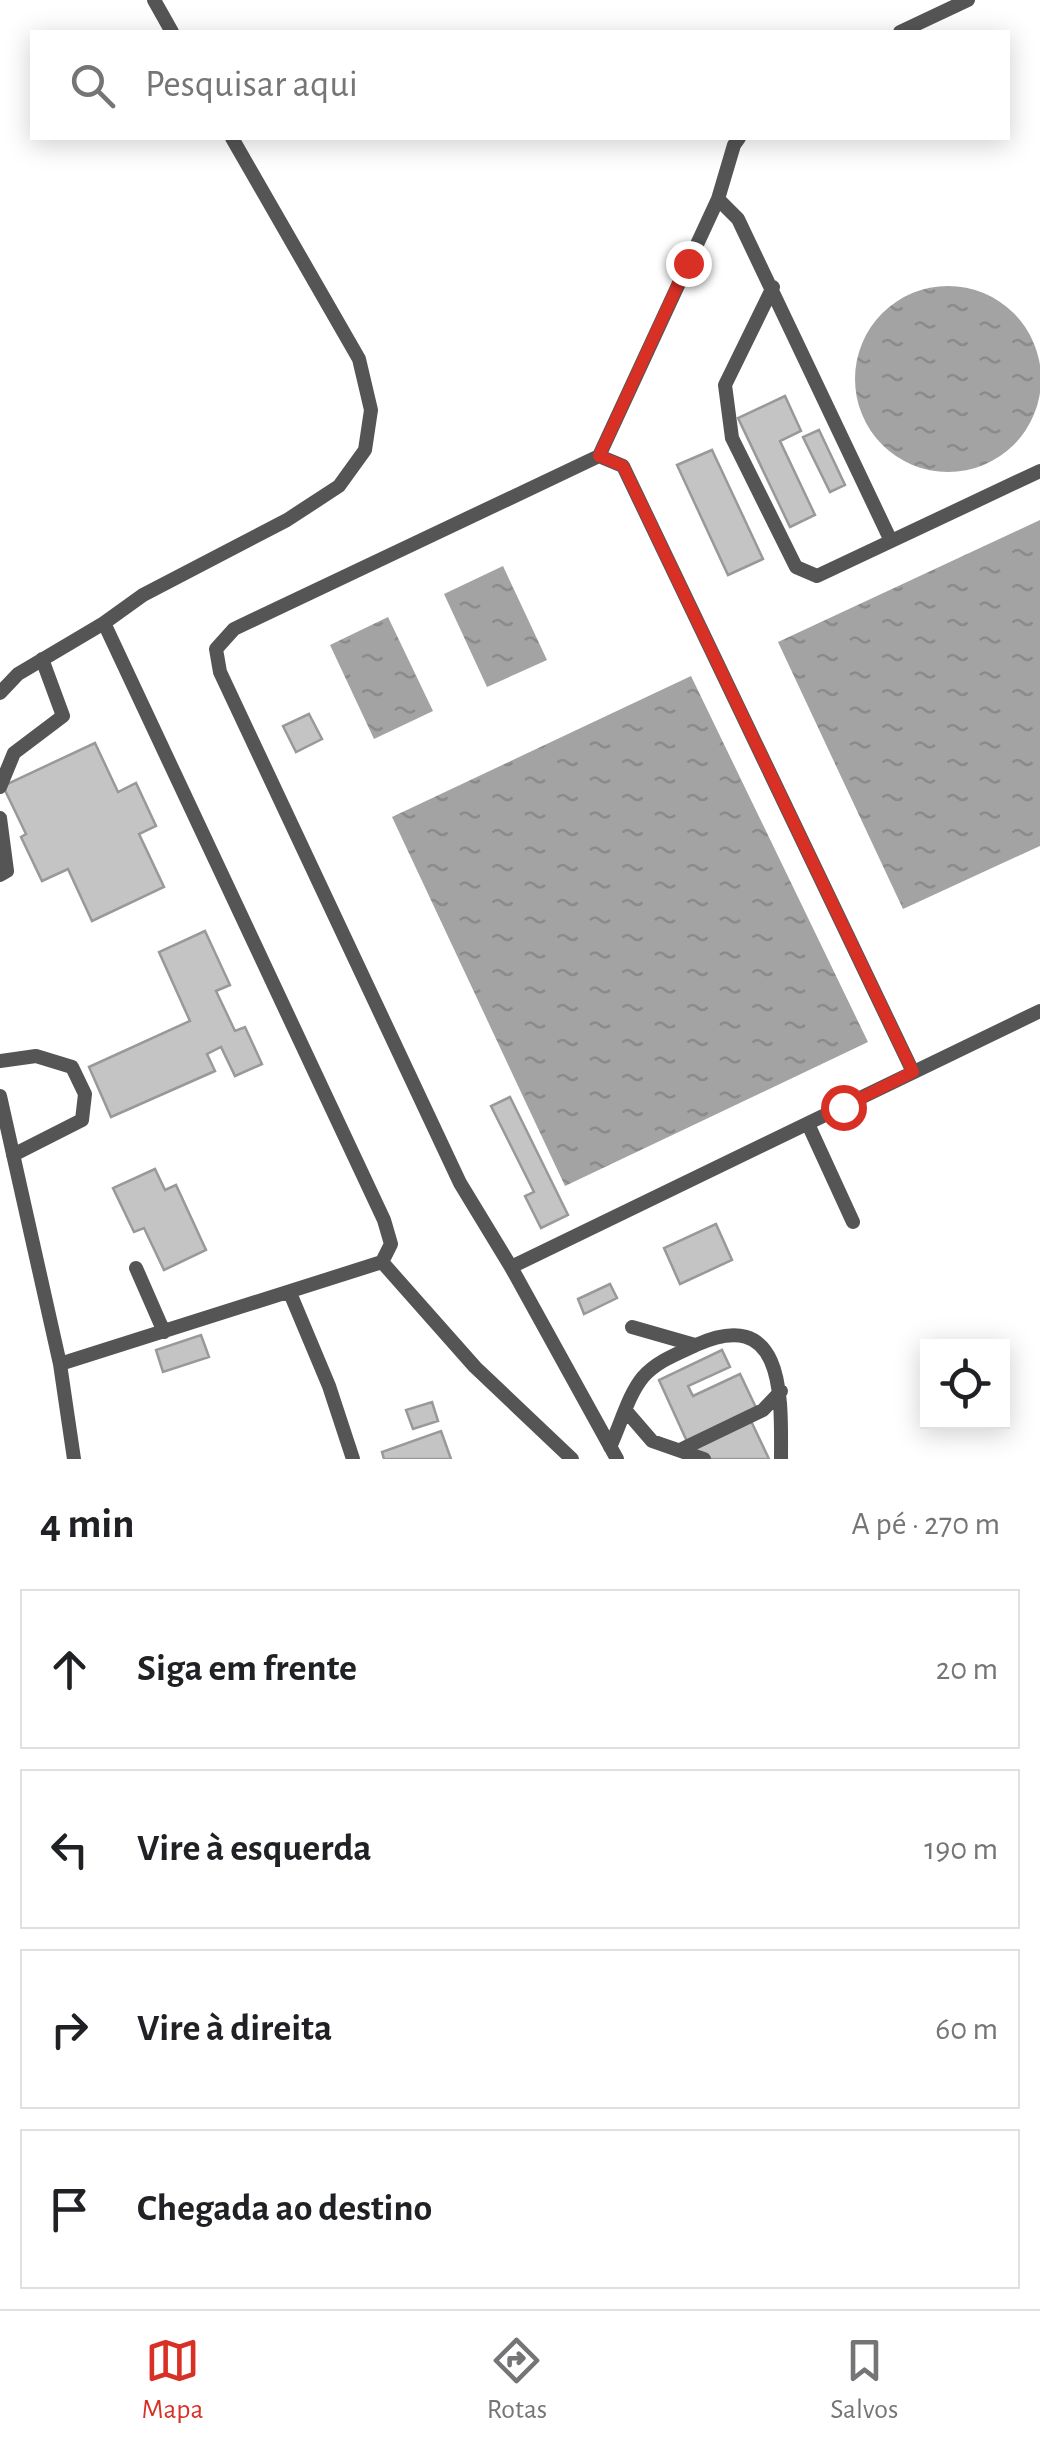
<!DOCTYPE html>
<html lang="pt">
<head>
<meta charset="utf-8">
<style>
	body { margin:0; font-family:"Alegreya Sans",sans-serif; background:#f2f2f2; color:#202124 }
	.controls { position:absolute; right:30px; bottom:30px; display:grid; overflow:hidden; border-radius:0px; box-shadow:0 5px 25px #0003 }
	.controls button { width:90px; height:90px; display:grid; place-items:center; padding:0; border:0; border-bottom:2px solid #e0e0e0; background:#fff; color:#202124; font:50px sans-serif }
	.stop { position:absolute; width:30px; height:30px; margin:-22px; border:8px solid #d93025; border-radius:50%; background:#fff }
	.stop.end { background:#d93025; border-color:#fff; box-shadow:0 2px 10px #0008 }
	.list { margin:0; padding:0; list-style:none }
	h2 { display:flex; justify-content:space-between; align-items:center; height:130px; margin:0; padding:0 40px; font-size:42px }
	h2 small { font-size:32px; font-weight:400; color:#757577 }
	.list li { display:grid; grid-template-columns:65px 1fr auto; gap:30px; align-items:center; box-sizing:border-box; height:160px; margin:0 20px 20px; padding:0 20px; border:2px solid #e0e0e0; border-radius:0px }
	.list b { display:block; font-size:38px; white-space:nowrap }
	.list em { font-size:32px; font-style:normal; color:#757577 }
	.icon { flex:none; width:55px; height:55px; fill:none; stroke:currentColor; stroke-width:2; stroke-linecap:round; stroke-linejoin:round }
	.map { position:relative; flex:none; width:1040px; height:1459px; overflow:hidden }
	.search { position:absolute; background:#fff; box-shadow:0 5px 25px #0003; left:30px; right:30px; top:30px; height:110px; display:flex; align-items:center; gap:25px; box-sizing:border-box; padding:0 35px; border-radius:0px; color:#757577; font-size:38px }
	.sheet { height:850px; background:#fff }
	nav { display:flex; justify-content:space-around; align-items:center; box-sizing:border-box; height:140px; border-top:2px solid #e0e0e0; background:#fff; font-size:28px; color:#757577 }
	nav a { display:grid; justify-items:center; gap:5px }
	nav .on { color:#d93025 }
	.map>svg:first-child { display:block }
	.water { fill:url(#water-ripples) }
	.building { fill:#c4c4c4; stroke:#999; stroke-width:2.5 }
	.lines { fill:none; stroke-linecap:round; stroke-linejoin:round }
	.lane { stroke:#555; stroke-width:14 }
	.route { stroke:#d93025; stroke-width:12 }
</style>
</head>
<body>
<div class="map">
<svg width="1040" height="1459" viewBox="0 0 1040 1459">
	<defs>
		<pattern id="water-ripples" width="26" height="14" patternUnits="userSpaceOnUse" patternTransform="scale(2.5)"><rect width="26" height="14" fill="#a3a3a3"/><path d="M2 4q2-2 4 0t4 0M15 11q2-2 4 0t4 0" fill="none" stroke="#8b8b8b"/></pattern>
	</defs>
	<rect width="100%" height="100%" fill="#fff"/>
	<!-- water -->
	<path class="water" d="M855 379a93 93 0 1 1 186 0a93 93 0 1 1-186 0Z
		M1040 520V846L903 909 778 642Z
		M503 566 547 660 487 687 444 594Z
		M388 617 433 711 374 739 330 645Z
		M691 676 868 1042 565 1186 392 817Z"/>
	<!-- building -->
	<path class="building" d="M785 396 801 431 780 441 815 515 790 527 738 418Z
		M819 430 845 485 830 492 803 437Z
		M712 450 763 559 728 575 677 465Z
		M309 714 322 739 296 752 283 726Z
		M95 743 118 792 136 783 156 826 139 834 164 887 92 921 68 869 42 881 21 837 26 834 3 786Z
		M205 931 230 985 216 991 235 1031 245 1027 262 1064 235 1076 221 1047 207 1054 215 1071 111 1117 89 1067 190 1021 159 952Z
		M510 1097 568 1215 541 1228 525 1196 534 1192 491 1106Z
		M155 1169 165 1190 176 1185 206 1250 164 1270 144 1228 134 1232 113 1188Z
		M716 1224 732 1260 680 1284 664 1248Z
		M610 1284 617 1298 584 1314 578 1299Z
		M201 1335 209 1357 163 1372 156 1350Z
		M722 1350 730 1367 688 1386 693 1396 740 1374 760 1416 751 1421 769 1459H695L659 1380Z
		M432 1402 438 1421 413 1429 406 1410Z
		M441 1431 451 1459H384L382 1452Z"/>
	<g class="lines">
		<!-- lane -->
		<path class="lane" d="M154 0 172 32
			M900 32 968 0
			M718 199 738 219 891 541
			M773 287 725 385 732 438 796 567 817 576 1040 471
			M599 456 623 466 913 1072
			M0 693 18 674 104 623 143 595 287 520 339 486 365 450 371 410 359 359 232 138
			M0 787 14 753 63 716 42 659
			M0 818 7 871 0 875
			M0 1061 36 1056 72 1067 85 1094 82 1120 13 1155
			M0 1096 60 1364 74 1459
			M808 1124 853 1222
			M382 1262 475 1367 572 1459
			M511 1267 1040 1011
			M136 1268 164 1332
			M290 1293 329 1386 353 1459
			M632 1327 695 1345
			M60 1364 382 1262 391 1244 384 1220 104 623
			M627 1412 652 1441 704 1459
			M610 1447C621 1424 628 1395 643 1377 657 1361 677 1354 696 1345 787 1304 781 1402 781 1459
			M682 1449 763 1410 781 1391
			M617 1459 511 1267 460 1183 220 672 216 649 234 629 599 456 718 199 734 145 739 138"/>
	</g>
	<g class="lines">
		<!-- route -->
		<path class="route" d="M688 263 599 456 623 466 913 1072 843 1107"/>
	</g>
</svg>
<div class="controls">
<button><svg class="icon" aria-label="locate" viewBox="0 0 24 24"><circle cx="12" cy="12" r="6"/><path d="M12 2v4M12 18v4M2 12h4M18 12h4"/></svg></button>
</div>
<div class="stop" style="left:843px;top:1107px"></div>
<div class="stop end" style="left:688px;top:263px"></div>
<div class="search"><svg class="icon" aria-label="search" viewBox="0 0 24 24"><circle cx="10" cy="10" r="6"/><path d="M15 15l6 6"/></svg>Pesquisar aqui</div>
</div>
<section class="sheet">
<h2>4 min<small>A pé · 270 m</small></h2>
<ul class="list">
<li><svg class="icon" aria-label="ahead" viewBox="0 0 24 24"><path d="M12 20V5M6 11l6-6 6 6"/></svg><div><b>Siga em frente</b></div><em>20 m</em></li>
<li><svg class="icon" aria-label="left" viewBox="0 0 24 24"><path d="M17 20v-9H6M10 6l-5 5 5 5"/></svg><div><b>Vire à esquerda</b></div><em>190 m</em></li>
<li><svg class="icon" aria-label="right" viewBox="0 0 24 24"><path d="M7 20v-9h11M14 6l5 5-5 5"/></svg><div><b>Vire à direita</b></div><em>60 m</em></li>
<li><svg class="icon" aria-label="arrive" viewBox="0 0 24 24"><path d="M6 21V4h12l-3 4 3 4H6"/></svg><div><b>Chegada ao destino</b></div></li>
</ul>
</section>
<nav>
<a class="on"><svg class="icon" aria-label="map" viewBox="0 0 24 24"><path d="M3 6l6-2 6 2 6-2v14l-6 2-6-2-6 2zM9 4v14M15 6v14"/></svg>Mapa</a>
<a><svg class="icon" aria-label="directions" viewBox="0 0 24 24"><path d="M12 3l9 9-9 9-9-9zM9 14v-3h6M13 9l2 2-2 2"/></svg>Rotas</a>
<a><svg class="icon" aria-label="saved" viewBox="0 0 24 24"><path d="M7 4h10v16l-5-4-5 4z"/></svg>Salvos</a>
</nav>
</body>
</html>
